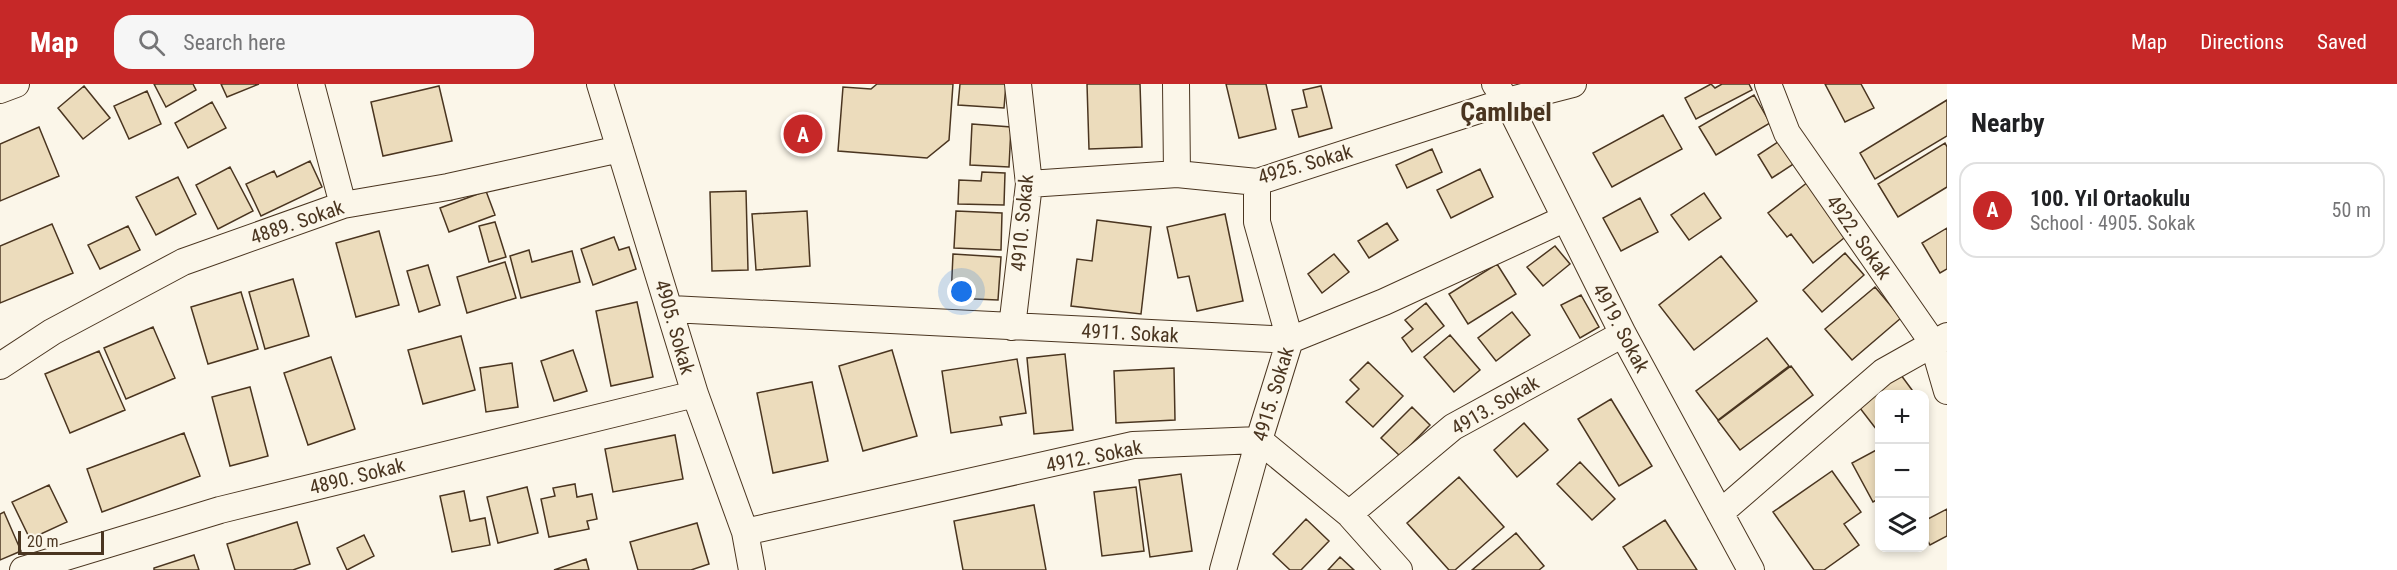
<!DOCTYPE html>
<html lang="en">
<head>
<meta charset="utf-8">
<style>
	body { margin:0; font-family:"Roboto Condensed",sans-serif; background:#f6f6f6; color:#202124 }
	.controls { position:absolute; right:18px; bottom:18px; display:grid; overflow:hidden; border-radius:12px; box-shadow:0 3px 9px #0003 }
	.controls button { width:54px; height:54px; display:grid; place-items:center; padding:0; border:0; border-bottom:2px solid #e0e0e0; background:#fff; color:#202124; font:30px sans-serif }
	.scale { position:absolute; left:18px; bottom:15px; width:86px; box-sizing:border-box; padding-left:6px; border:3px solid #4a3520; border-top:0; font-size:16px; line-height:21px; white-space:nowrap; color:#4a3520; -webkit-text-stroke:4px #fbf6e9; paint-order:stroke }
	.you { position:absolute; left:962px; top:208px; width:21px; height:21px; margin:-15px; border:4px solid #fff; border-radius:50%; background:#1a73e8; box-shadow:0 0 0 9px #1a73e833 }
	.badge { display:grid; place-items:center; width:39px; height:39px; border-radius:50%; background:#c62828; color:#fff; font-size:20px; font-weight:700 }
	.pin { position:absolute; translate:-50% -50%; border:3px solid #fff; box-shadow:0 2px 6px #0006 }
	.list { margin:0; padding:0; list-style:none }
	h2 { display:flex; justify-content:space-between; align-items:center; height:78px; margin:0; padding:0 24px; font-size:26px }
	h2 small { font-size:20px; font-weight:400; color:#757577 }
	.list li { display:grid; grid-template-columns:39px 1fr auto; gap:18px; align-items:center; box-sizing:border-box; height:96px; margin:0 12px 12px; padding:0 12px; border:2px solid #e0e0e0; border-radius:18px }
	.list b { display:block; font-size:22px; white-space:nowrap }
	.list p { margin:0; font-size:20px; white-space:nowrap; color:#757577 }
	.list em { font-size:20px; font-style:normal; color:#757577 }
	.icon { flex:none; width:33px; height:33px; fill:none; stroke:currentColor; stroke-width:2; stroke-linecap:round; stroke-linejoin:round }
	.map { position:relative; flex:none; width:1947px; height:486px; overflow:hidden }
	header { display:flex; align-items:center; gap:36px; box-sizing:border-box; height:84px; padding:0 30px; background:#c62828; color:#fff }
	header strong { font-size:28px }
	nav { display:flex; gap:33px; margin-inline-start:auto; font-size:21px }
	.search { width:420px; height:54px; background:#f6f6f6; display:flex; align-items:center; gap:15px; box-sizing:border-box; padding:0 21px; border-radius:18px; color:#757577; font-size:22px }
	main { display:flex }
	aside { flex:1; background:#fff }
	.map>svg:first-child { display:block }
	.building { fill:#ecdcbc; stroke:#4a3520; stroke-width:1.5 }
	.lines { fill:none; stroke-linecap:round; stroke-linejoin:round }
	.minor-casing { stroke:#4a3520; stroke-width:28 }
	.minor { stroke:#fbf6e9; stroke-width:26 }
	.labels { text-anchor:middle; stroke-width:4.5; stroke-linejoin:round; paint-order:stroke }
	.street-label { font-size:20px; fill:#4a3520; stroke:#fbf6e9 }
	.district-label { font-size:26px; font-weight:bold; fill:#4a3520; stroke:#fbf6e9 }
</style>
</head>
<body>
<header>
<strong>Map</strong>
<div class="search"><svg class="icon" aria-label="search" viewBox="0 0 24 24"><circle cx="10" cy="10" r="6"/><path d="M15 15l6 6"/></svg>Search here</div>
<nav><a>Map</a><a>Directions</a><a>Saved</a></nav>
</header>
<main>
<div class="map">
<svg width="1947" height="486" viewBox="0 0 1947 486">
	<rect width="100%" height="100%" fill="#fbf6e9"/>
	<!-- building -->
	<path class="building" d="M154 0H193L196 6 166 23Z
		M221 0H259L227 13Z
		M877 0H953L949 56 927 74 838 67 843 3 871 5Z
		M960 0H1006L1004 24 958 21Z
		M1087 0H1140L1142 63 1089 65Z
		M1226 0H1266L1276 45 1239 54Z
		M1711 0 1715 4 1722 0H1749L1752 6 1696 35 1685 14Z
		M1825 0H1861L1874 24 1845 38Z
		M84 2 110 34 83 55 58 24Z
		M439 2 452 57 383 72 371 18Z
		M1321 2 1332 44 1299 53 1292 26 1307 23 1303 6Z
		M147 7 161 40 129 55 114 22Z
		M1754 11 1770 39 1716 71 1699 43Z
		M1947 16V52L1875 95 1860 69Z
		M212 18 226 44 188 64 175 39Z
		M1663 31 1682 65 1612 103 1593 69Z
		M972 40 1011 43 1009 83 970 81Z
		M39 43 59 92 0 117V60Z
		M1787 52 1801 75 1772 94 1758 71Z
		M1945 59 1947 63V103L1898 133 1878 100Z
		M1432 65 1442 88 1407 104 1396 81Z
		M310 77 322 103 261 132 246 100 274 87 277 93Z
		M230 83 253 127 218 145 196 101Z
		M1480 85 1493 113 1451 134 1437 106Z
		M982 88 1005 89 1004 121 958 120 959 96 981 97Z
		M178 93 196 130 156 151 136 113Z
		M1808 98 1849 150 1813 179 1791 150 1787 153 1768 129Z
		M486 107 495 131 449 148 440 124Z
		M746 107 748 186 712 187 710 108Z
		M1704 109 1721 134 1689 156 1671 131Z
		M1640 114 1658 148 1621 167 1603 134Z
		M807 127 810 182 756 186 752 130Z
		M956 127 1002 129 1001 166 954 164Z
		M1225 130 1243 217 1197 227 1189 192 1178 194 1167 143Z
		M1097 136 1151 143 1141 230 1071 222 1077 175 1092 177Z
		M495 138 506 173 489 178 479 142Z
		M1387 139 1398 156 1369 174 1358 157Z
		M52 140 73 189 0 219V162Z
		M128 142 140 166 100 185 88 161Z
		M1947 144V185L1940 189 1922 159Z
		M379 147 399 221 356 233 336 159Z
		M614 153 619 166 629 163 636 185 593 201 581 165Z
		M1555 162 1570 180 1543 202 1527 183Z
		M529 166 532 178 572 167 580 198 521 214 510 172Z
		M1845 169 1864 191 1822 228 1803 206Z
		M953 170 1001 173 998 216 951 214Z
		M1334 170 1349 188 1322 209 1308 190Z
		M1721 172 1757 217 1694 266 1659 221Z
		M505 178 516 214 467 229 457 193Z
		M1497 180 1516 210 1468 240 1449 210Z
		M428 181 440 221 419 228 407 187Z
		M293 195 309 252 265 265 249 208Z
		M1875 203 1901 234 1852 276 1825 245Z
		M241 208 258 265 208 280 191 223Z
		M1581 211 1599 243 1580 254 1561 221Z
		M637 218 653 293 611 302 596 227Z
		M1426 219 1444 242 1412 268 1402 254 1413 245 1405 236Z
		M1512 228 1530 251 1496 277 1478 254Z
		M153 243 175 294 126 315 104 264Z
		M1450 251 1480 286 1454 308 1424 273Z
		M461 252 475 306 423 320 408 266Z
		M1767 254 1789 282 1718 336 1696 307Z
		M573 266 587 307 554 317 541 277Z
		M892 266 917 352 863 367 839 282Z
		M99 267 125 326 70 349 45 290Z
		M1065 270 1073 346 1034 350 1027 274Z
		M331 273 355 345 308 361 284 289Z
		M1017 275 1026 329 1000 333 1002 341 951 349 942 287Z
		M1368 278 1403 312 1373 343 1346 318 1359 305 1350 296Z
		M512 279 518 323 486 328 480 284Z
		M1791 282 1813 311 1740 366 1718 337Z
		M1174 284 1175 336 1116 339 1114 287Z
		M1898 287 1915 310H1880V350L1856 319Z
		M812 298 828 377 773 389 757 309Z
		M250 303 268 372 230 382 212 313Z
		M1611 315 1652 382 1619 402 1578 335Z
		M1412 323 1430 341 1400 372 1381 354Z
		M1524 339 1548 366 1517 393 1494 366Z
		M184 349 200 392 102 428 87 385Z
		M675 351 683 395 613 408 605 365Z
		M1880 364V414L1873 418 1852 379Z
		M1580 378 1615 415 1592 436 1557 400Z
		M1832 387 1861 428 1844 440 1859 461 1824 486H1814L1773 428Z
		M1181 390 1192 467 1150 473 1139 396Z
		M1459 393 1504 443 1455 486H1449L1407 439Z
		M575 400 577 413 592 410 597 435 587 437 589 445 549 453 541 415 555 412 553 404Z
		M49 401 67 438 30 455 12 418Z
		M527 403 538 449 498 459 487 413Z
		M1136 403 1144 467 1102 472 1094 408Z
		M464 407 470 437 485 434 490 461 452 468 440 412Z
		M1034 421 1046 486H963L954 437Z
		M1947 425V452L1930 461 1924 449V437Z
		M4 428 21 467 0 476V430Z
		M1306 435 1329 457 1301 486H1290L1273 470Z
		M1665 436 1697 486H1638L1623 463Z
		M297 438 310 480 293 486H235L227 460Z
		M697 439 709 480 691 486H638L630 458Z
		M1516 449 1544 482 1539 486H1472Z
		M364 451 374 472 347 486 337 464Z
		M194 471 199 486H154V484Z
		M1340 473 1354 486H1328Z
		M586 475 589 486H554Z"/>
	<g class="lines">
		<!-- minor casing -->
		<g class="minor-casing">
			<path id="minor" d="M311 0 343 121
				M600 0 695 310 745 448 752 486
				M1176 0 1177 90
				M1495 0 1507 17 1623 250 1751 486
				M1768 0 1787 49 1933 259 1947 307
				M0 6 16 0
				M1029 100 1177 90 1257 98 1507 17 1573 0
				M671 225 1290 256 1384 218 1564 135
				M1012 243 1029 100 1018 0
				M0 282 52 248 183 178 343 121 448 103 620 65
				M1720 429 1883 288 1947 252
				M1349 430 1453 343 1623 250
				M745 448 1133 361 1259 356 1349 430 1399 486
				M23 486 220 426 695 310
				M1223 486 1259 356 1290 256 1257 138V98"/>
		</g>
		<!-- minor -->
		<use href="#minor" class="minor"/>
	</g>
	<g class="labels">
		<!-- street labels -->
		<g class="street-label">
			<text transform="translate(1305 80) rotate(-16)" y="7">4925. Sokak</text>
			<text transform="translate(297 138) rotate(-19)" y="7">4889. Sokak</text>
			<text transform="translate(1022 139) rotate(-85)" y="7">4910. Sokak</text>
			<text transform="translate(1859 153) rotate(55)" y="7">4922. Sokak</text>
			<text transform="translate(675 243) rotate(74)" y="7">4905. Sokak</text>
			<text transform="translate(1621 244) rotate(62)" y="7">4919. Sokak</text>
			<text transform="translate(1130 249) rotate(3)" y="7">4911. Sokak</text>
			<text transform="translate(1273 310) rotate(-73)" y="7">4915. Sokak</text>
			<text transform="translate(1495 321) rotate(-30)" y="7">4913. Sokak</text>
			<text transform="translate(1094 372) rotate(-11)" y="7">4912. Sokak</text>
			<text transform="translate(357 392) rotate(-14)" y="7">4890. Sokak</text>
		</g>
		<!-- district labels -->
		<g class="district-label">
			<text x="1506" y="37">Çamlıbel</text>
		</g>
	</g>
</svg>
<div class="controls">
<button>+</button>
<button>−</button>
<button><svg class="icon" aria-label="layers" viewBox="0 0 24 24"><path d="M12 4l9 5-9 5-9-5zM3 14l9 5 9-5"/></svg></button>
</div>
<div class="scale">20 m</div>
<div class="you"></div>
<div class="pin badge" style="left:803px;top:50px">A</div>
</div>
<aside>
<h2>Nearby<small></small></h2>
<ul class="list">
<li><span class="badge">A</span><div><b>100. Yıl Ortaokulu</b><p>School · 4905. Sokak</p></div><em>50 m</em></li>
</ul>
</aside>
</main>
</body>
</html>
